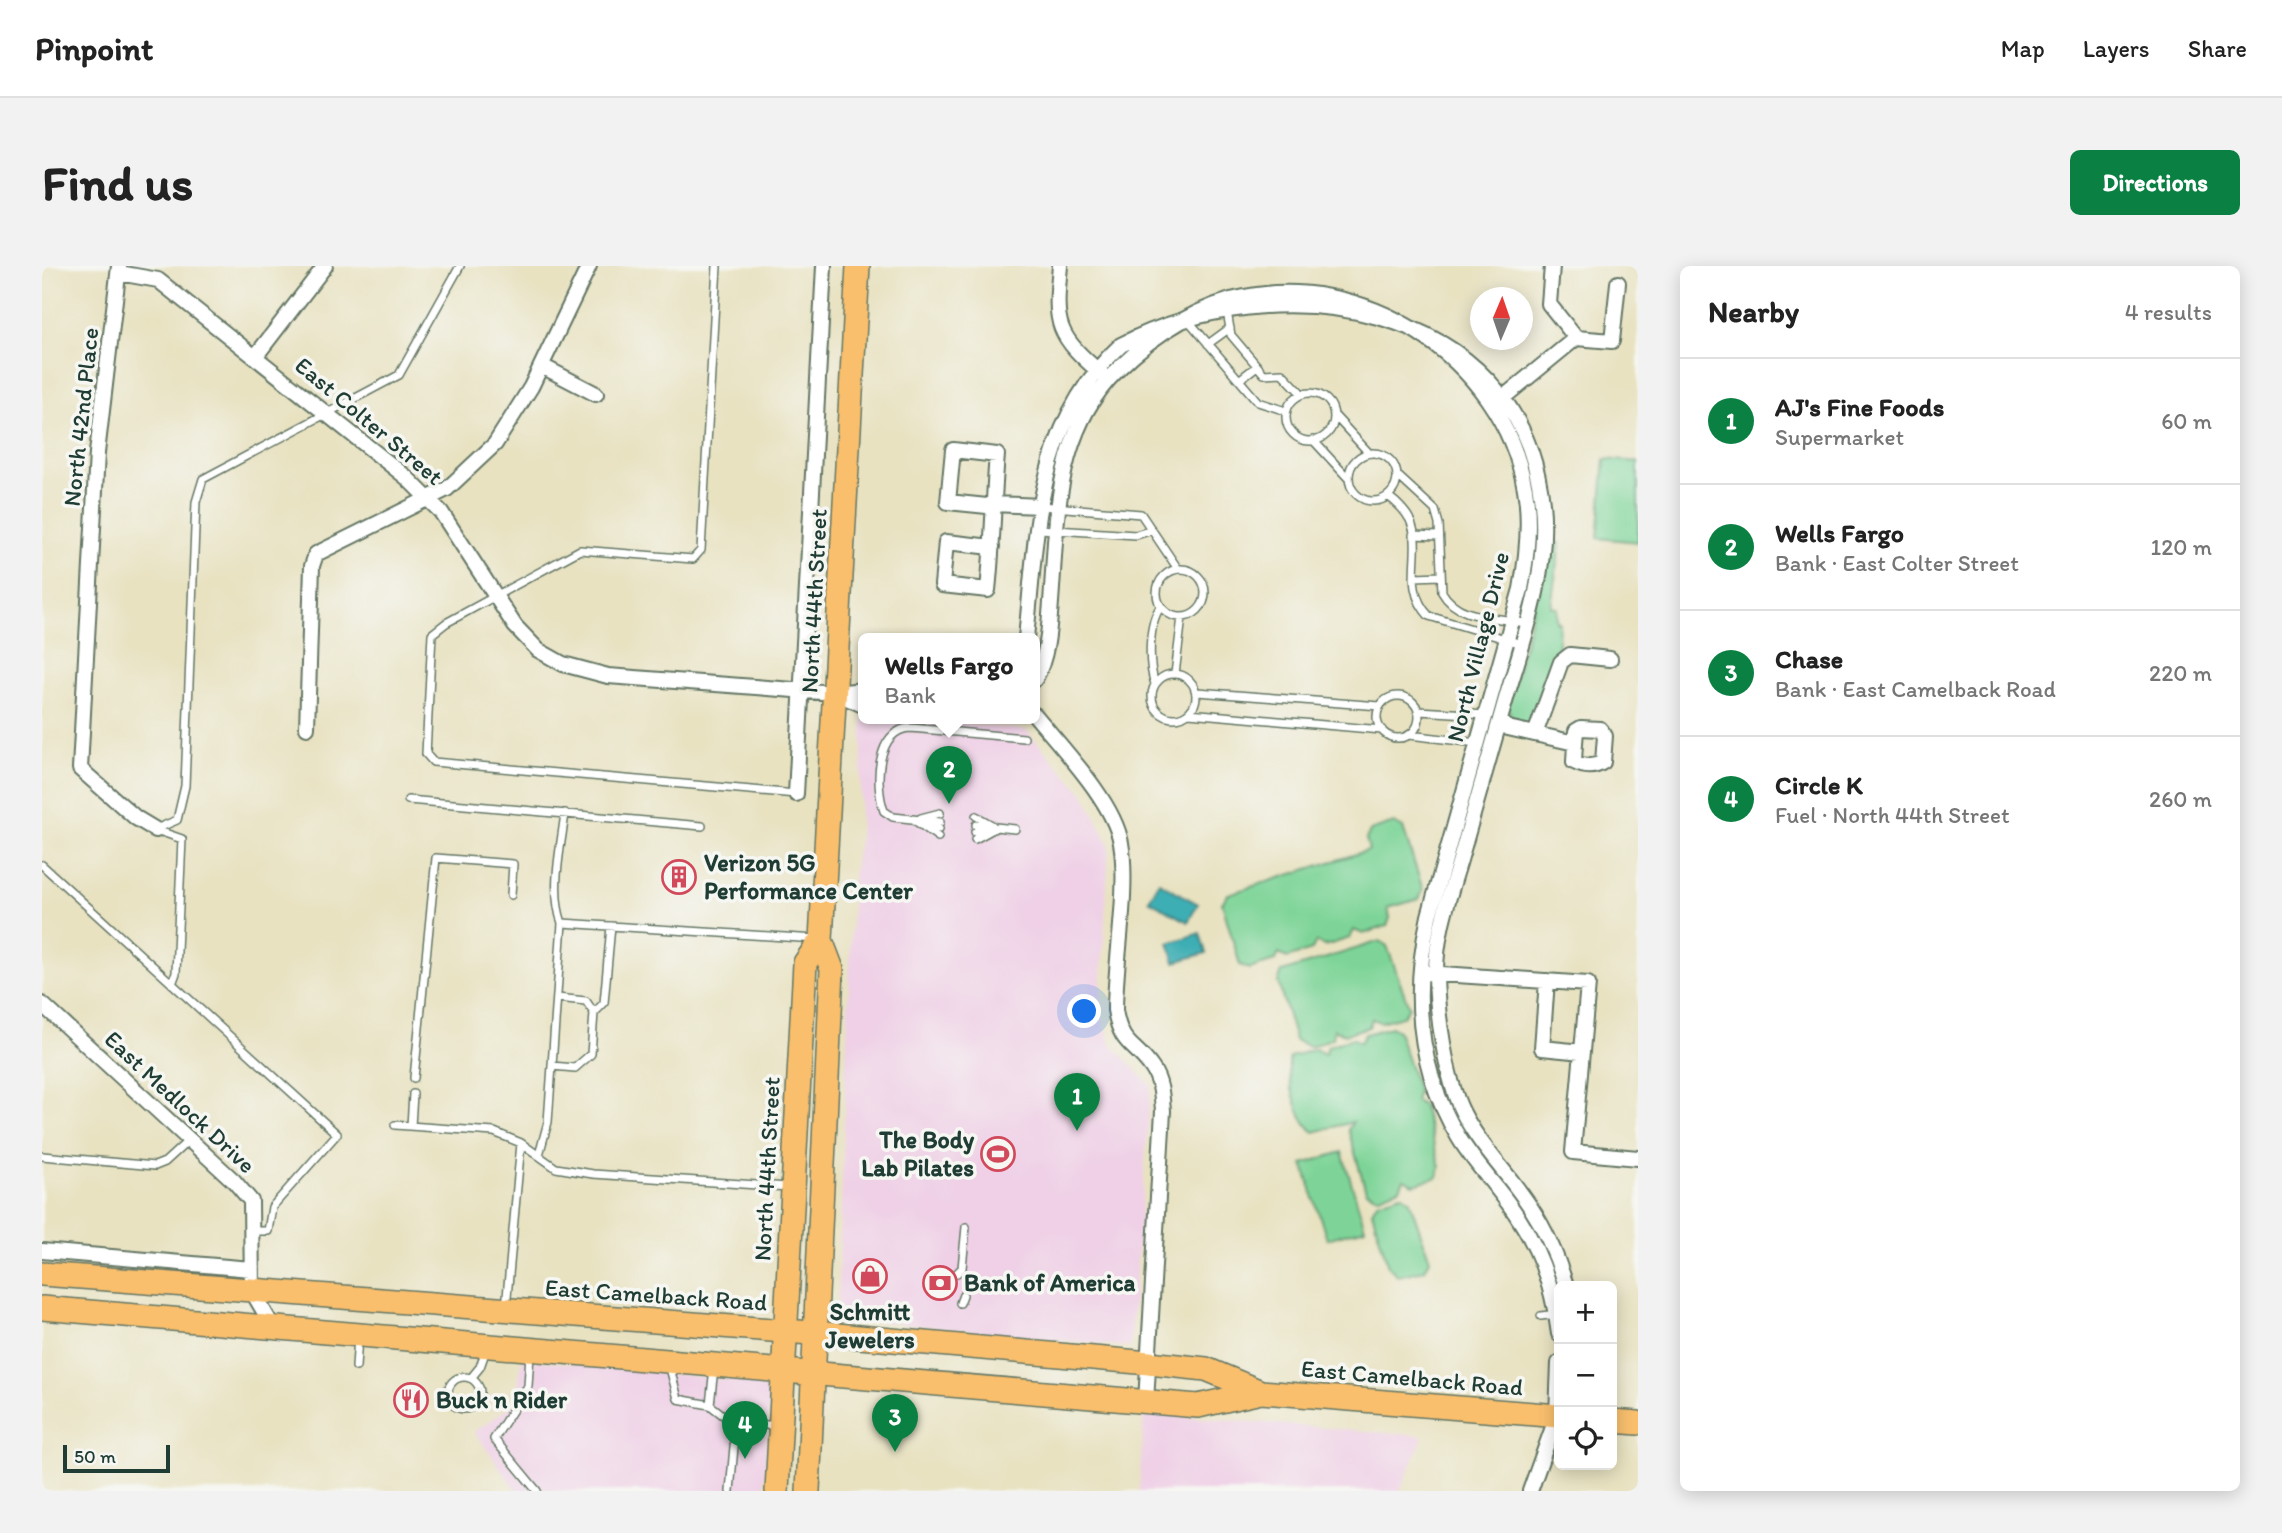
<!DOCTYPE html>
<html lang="en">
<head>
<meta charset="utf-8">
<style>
	body { margin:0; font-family:Itim,sans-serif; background:#f2f2f2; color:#222 }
	.controls { position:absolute; right:21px; bottom:21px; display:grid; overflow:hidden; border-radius:10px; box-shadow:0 4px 18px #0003 }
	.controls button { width:63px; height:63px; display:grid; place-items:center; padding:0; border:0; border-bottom:2px solid #e0e0e0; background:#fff; color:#222; font:35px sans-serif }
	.compass { position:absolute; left:1428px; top:21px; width:63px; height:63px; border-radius:50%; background:#fff; box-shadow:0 4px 18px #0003; rotate:2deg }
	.scale { position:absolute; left:21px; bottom:18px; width:107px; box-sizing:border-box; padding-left:7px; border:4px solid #1f3d34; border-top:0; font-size:19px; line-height:24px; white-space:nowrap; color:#1f3d34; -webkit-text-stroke:5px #f6f6f2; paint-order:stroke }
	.you { position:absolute; left:1043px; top:746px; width:24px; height:24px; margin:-18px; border:5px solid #fff; border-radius:50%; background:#1a73e8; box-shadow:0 0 0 10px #1a73e833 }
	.badge { display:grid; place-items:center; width:46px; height:46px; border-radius:50%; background:#0b8043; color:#fff; font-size:23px; font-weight:700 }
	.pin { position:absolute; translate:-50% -58px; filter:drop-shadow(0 2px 4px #0008) }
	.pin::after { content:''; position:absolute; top:37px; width:24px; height:21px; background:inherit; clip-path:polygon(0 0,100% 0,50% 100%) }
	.popup { position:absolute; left:816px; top:367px; width:182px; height:91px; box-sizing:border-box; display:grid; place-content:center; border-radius:10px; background:#fff; filter:drop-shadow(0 2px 5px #0005); font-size:23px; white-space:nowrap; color:#767676 }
	.popup b { font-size:26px; color:#222 }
	.popup::after { content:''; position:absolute; left:50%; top:100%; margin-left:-14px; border:14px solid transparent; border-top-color:#fff }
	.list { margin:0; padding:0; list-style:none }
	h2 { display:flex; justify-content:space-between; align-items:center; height:91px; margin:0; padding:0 28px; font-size:30px }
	h2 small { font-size:23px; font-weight:400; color:#767676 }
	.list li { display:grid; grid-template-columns:46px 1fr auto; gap:21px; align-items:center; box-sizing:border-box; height:126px; padding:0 28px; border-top:2px solid #e0e0e0 }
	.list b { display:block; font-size:26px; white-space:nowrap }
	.list p { margin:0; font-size:23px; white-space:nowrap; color:#767676 }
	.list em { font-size:23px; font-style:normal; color:#767676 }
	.icon { flex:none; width:38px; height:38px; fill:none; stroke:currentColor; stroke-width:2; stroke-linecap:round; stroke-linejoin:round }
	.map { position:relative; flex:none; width:1596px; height:1225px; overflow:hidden; border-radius:10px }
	header { display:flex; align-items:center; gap:42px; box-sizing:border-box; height:98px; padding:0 35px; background:#fff; border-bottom:2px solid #e0e0e0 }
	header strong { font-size:33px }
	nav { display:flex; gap:38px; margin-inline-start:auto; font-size:24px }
	.intro { display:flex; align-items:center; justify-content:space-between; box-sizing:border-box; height:168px; padding:0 42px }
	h1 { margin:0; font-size:49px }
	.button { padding:18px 32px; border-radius:10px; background:#0b8043; color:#fff; font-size:24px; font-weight:700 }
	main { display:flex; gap:42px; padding:0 42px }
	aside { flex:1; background:#fff; border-radius:10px; box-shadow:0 4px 18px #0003 }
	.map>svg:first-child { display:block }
	.built { fill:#efd0e6 }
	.green { fill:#7ed498; stroke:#4e8866; stroke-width:2 }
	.water { fill:#3caeb4; stroke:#2e7674; stroke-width:2 }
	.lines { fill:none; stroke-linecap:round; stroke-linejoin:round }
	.service-casing { stroke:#657765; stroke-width:10 }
	.minor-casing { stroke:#657765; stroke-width:18 }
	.primary-casing { stroke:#657765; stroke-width:26 }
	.service { stroke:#fff; stroke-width:7 }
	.minor { stroke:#fff; stroke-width:14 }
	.primary { stroke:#f9bf6d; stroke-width:23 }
	.labels { text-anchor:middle; stroke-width:7; stroke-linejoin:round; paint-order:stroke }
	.street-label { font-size:24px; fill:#1f3d34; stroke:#f6f6f2 }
	.poi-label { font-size:24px; font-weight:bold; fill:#1f3d34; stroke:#f6f6f2; text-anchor:start }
</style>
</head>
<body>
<header>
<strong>Pinpoint</strong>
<nav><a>Map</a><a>Layers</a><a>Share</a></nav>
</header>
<div class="intro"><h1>Find us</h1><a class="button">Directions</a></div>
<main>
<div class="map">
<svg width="1596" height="1225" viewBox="0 0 1596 1225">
	<rect width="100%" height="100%" fill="#f6f6f2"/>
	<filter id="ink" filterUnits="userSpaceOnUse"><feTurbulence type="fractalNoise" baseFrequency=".0143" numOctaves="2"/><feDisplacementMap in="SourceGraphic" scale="14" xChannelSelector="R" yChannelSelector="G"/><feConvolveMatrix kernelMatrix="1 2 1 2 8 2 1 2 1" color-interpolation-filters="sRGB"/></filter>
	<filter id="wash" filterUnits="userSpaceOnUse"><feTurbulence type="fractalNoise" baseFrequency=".00686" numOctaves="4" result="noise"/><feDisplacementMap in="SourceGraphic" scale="28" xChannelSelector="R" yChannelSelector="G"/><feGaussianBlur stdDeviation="1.57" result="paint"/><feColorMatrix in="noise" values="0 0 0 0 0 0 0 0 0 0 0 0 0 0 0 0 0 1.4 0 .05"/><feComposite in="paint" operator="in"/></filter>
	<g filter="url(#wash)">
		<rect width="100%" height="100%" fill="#e8e2c1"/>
		<!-- built -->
		<path class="built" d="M821 450V452H868L984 464 1042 528 1067 578 1058 747 1070 779 1109 820 1088 1081 795 1051 811 610 817 574Z
			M480 1093 711 1116 725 1124 728 1133 722 1225H475L432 1166 473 1137Z
			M1102 1147 1380 1170V1174L1358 1225H1097Z"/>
		<!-- green -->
		<path class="green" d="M1563 193 1596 196V276L1556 272Z
			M1514 277H1518L1509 340 1515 342 1514 355 1517 356 1515 390 1485 461 1472 458 1466 442 1505 287Z
			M1352 557 1361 562 1381 624 1377 633 1346 642 1348 652 1345 660 1321 668 1312 664 1308 672 1283 680 1274 676 1270 684 1245 692 1237 688 1233 695 1207 703 1198 699 1180 637 1186 628 1327 584 1324 573 1328 565Z
			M1338 675 1345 680 1367 741 1361 750 1338 756 1330 753 1327 761 1303 768 1292 763 1291 772 1268 781 1253 774 1236 716 1240 706Z
			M1349 761 1356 765 1376 825 1373 835 1381 840 1398 901 1396 911 1372 918 1362 913 1358 922 1335 931 1324 925 1306 863 1311 856 1272 866C1256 854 1243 810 1248 791L1273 783 1283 788 1286 780 1311 772 1318 777 1323 768Z
			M1300 886 1323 962 1285 973 1261 898Z
			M1359 928 1367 933 1388 994 1383 1004 1356 1010 1346 1000 1330 945 1335 936Z"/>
		<!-- water -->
		<path class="water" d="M1117 616 1156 638 1146 656 1107 634Z
			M1158 667 1164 687 1133 696 1127 677Z"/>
	</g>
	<g filter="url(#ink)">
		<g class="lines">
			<!-- service casing -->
			<g class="service-casing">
				<path id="service" d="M675 0 659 284 651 293 538 284 404 357 390 368 384 488 391 496 754 528
					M1185 45 1189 69 1222 108 1240 107 1260 128
					M1146 54 1216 136 1244 145
					M1166 78 1188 62
					M1197 114 1215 100
					M1244 151a24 24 0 1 1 48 0a24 24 0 1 1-48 0Z
					M1292 149 1327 187
					M1271 174 1306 212
					M1307 211a24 24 0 1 1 48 0a24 24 0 1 1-48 0Z
					M1355 209 1393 244 1397 258 1400 326C1416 355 1457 350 1486 358
					M1346 230C1355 237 1363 244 1368 254 1383 286 1358 319 1387 350L1480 378
					M999 240 1099 248 1136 303
					M997 263 1094 269 1110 264
					M1371 269 1397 270
					M1115 327a24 24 0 1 1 48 0a24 24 0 1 1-48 0Z
					M1372 311 1399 310
					M1110 430a22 22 0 1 1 44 0a22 22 0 1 1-44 0Z
					M1133 408 1140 351
					M1113 418C1106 398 1106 357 1119 340
					M1155 426 1338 440
					M1335 451a21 21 0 1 1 42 0a21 21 0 1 1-42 0Z
					M1377 445 1444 449
					M1147 447 1340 464
					M1367 469 1436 477
					M366 534 660 560
					M934 550 950 559
					M879 552 898 547
					M872 554 896 571
					M898 556 851 551 842 545C833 520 833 463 869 462L982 472
					M882 558 897 563
					M934 559 973 563
					M114 563 135 554 143 520 154 236 161 213 357 109 418 0
					M114 564 140 573 134 707 130 718
					M933 566 946 563
					M933 573 953 562
					M0 599 295 868 230 941 226 965H209
					M520 657 774 673
					M515 732 544 735 552 747
					M510 800 533 802 549 788 552 747 562 737 569 660
					M372 812 394 592 471 598 469 629
					M353 859 452 866 479 877 464 1042
					M369 860 371 828
					M479 877 514 902 551 908 746 921
					M497 889 506 856 508 828 520 657C508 624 519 582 523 547
					M0 890 113 900 123 896 147 874
					M915 1007 920 1002 924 961
					M918 1037 921 1029
					M1499 1050 1515 1048
					M488 1088 486 1120 452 1173 495 1225
					M627 1098 636 1133 668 1139
					M314 1101 316 1071
					M672 1102 668 1139 694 1159 688 1225
					M406 1127a16 16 0 1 1 32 0a16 16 0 1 1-32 0Z
					M429 1112 438 1101 444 1084
					M694 1159H733"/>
			</g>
			<!-- minor casing -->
			<g class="minor-casing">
				<path id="minor" d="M77 0 55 187 38 503 94 552 114 564
					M1018 0C1012 60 1014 69 1062 110
					M1510 0 1507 38 1534 72
					M77 7 116 14 364 211 399 246 473 360 496 384 521 398 566 410 793 427 821 424
					M213 91 283 0
					M500 100 554 128
					M1457 135 1534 72 1570 75 1576 17
					M950 281 904 276 900 319 946 324C951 278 951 234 955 189L911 184 906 236 945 240 951 238 999 240
					M984 372C995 265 994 157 1079 79 1231 0 1478 32 1500 237 1507 303 1484 367 1465 429 1449 484 1434 539 1418 594 1407 631 1393 671 1394 711 1395 748 1404 812 1420 845 1438 881 1468 909 1489 942 1505 966 1516 993 1524 1020
					M993 413C1006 390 1007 362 1009 336 1015 260 1012 176 1066 114 1097 79 1143 47 1189 34 1319 0 1460 92 1483 223 1489 256 1485 290 1479 323L1387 650C1370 726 1375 803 1417 872 1434 900 1459 924 1477 953 1500 988 1512 1027 1517 1068
					M794 427 821 439
					M993 449C1020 482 1072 536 1079 577 1087 623 1073 695 1073 744 1079 781 1092 776 1110 802 1119 815 1120 830 1121 845L1104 1136
					M1458 455 1466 462 1533 477 1534 465 1539 462 1558 463 1563 470 1561 496C1552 502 1542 501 1532 496L1533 477
					M265 462 270 300 274 288 405 223 453 178 489 121 547 0
					M1493 468 1519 396 1528 389 1568 393
					M754 528 782 0
					M1385 707 1546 718 1531 886 1596 892
					M1505 715 1500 782 1540 786
					M0 738 192 915 209 935 210 1025 231 1061
					M0 985 209 1003
					M1488 1225 1515 1150 1517 1097"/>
			</g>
			<!-- primary casing -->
			<g class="primary-casing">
				<path id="primary" d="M0 1008 795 1069 1107 1097 1164 1103 1219 1126
					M0 1042 1156 1140 1219 1126 1517 1150
					M1570 1155 1596 1157
					M735 1225 763 697 779 674
					M766 1225 790 703 779 674 816 0"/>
			</g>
			<!-- service -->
			<use href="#service" class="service"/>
			<!-- minor -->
			<use href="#minor" class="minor"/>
			<!-- primary -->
			<use href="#primary" class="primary"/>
		</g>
	</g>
	<!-- icons -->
	<defs>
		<g id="building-ring" transform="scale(1.75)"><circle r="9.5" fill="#f6f6f2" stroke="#d1495b" stroke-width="1.5"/><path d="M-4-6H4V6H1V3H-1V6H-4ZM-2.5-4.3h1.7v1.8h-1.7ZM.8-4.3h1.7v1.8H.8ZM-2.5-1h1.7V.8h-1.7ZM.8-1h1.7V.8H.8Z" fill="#d1495b"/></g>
		<g id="stadium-ring" transform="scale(1.75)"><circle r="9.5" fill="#f6f6f2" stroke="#d1495b" stroke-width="1.5"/><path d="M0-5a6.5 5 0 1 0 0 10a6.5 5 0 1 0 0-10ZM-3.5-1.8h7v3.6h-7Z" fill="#d1495b"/></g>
		<g id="shop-ring" transform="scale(1.75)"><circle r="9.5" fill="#f6f6f2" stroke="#d1495b" stroke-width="1.5"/><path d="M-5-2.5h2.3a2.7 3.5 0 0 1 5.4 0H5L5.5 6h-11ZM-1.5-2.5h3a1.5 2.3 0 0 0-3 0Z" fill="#d1495b"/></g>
		<g id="bank-ring" transform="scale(1.75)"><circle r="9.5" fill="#f6f6f2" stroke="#d1495b" stroke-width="1.5"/><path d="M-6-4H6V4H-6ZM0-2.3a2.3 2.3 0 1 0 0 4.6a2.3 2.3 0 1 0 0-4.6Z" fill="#d1495b"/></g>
		<g id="restaurant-ring" transform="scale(1.75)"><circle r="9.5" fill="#f6f6f2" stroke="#d1495b" stroke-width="1.5"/><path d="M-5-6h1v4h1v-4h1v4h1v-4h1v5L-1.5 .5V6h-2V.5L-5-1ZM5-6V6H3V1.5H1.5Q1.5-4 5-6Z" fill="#d1495b"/></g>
	</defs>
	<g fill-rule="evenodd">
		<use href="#building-ring" x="637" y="611"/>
		<use href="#stadium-ring" x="956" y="888"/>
		<use href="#shop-ring" x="828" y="1010"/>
		<use href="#bank-ring" x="898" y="1017"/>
		<use href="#restaurant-ring" x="369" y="1134"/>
	</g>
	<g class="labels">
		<!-- street labels -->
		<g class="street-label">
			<text transform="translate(39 151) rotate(-84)" y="8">North 42nd Place</text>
			<text transform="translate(327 155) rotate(40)" y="8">East Colter Street</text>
			<text transform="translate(772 335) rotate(-87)" y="8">North 44th Street</text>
			<text transform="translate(1436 381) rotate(-76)" y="8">North Village Drive</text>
			<text transform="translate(138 836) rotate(43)" y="8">East Medlock Drive</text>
			<text transform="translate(725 903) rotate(-87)" y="8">North 44th Street</text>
			<text transform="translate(614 1029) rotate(4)" y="8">East Camelback Road</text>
			<text transform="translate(1370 1112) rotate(5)" y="8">East Camelback Road</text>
		</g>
		<!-- poi labels -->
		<g class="poi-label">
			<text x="662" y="605">Verizon 5G<tspan x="662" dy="28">Performance Center</tspan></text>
			<text x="932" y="882" text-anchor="end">The Body<tspan x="932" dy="28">Lab Pilates</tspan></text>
			<text x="922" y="1025">Bank of America</text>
			<text x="828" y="1054" text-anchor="middle">Schmitt<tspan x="828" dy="28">Jewelers</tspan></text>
			<text x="394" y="1142">Buck n Rider</text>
		</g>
	</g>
</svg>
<div class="controls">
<button>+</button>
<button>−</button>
<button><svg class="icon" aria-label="locate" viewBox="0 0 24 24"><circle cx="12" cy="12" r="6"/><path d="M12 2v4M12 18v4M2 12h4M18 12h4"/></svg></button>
</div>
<svg class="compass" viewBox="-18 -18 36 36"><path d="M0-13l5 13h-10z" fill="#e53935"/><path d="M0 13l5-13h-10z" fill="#767676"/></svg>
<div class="scale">50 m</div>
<div class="you"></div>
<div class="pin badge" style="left:1035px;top:865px">1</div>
<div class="pin badge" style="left:907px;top:538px">2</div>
<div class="popup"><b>Wells Fargo</b>Bank</div>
<div class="pin badge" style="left:853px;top:1186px">3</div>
<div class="pin badge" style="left:703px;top:1193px">4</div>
</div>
<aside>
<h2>Nearby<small>4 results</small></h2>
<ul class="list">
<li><span class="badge">1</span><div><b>AJ's Fine Foods</b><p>Supermarket</p></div><em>60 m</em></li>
<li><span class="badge">2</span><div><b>Wells Fargo</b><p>Bank · East Colter Street</p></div><em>120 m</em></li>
<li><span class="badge">3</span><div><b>Chase</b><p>Bank · East Camelback Road</p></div><em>220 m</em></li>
<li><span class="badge">4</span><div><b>Circle K</b><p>Fuel · North 44th Street</p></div><em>260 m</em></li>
</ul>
</aside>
</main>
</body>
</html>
